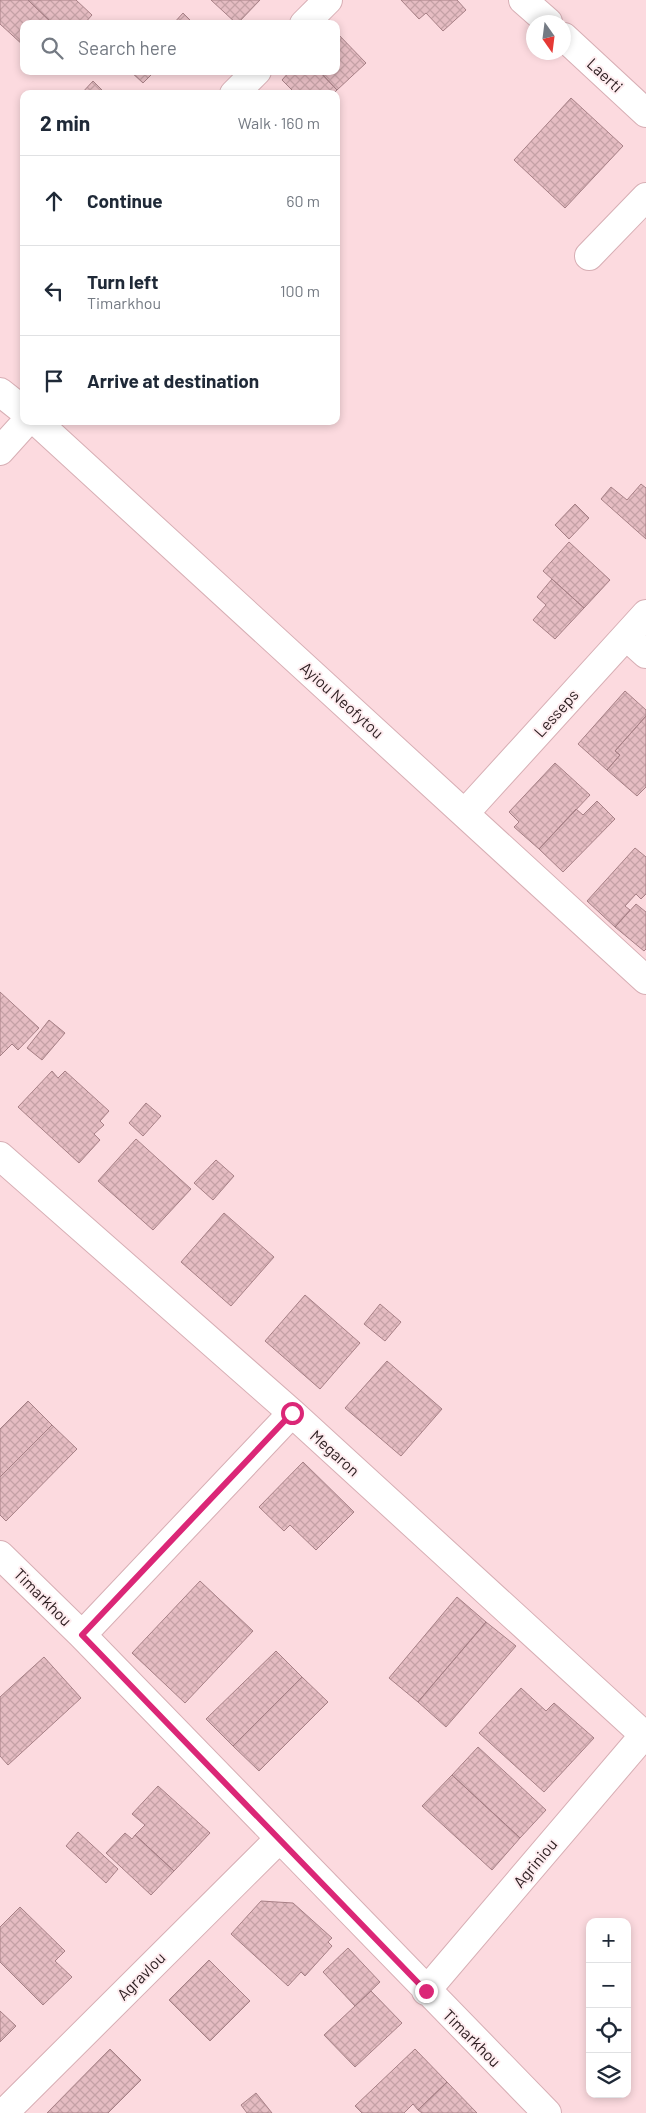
<!DOCTYPE html>
<html lang="en">
<head>
<meta charset="utf-8">
<style>
	body { margin:0; font-family:Barlow,sans-serif; background:#f2f2f3; color:#1f2937 }
	.controls { position:absolute; right:15px; bottom:15px; display:grid; overflow:hidden; border-radius:10px; box-shadow:0 2px 8px #0003 }
	.controls button { width:45px; height:45px; display:grid; place-items:center; padding:0; border:0; border-bottom:1px solid #e0e1e3; background:#fff; color:#1f2937; font:25px sans-serif }
	.compass { position:absolute; left:526px; top:15px; width:45px; height:45px; border-radius:50%; background:#fff; box-shadow:0 2px 8px #0003; rotate:166deg }
	.stop { position:absolute; width:15px; height:15px; margin:-11px; border:4px solid #db2777; border-radius:50%; background:#fff }
	.stop.end { background:#db2777; border-color:#fff; box-shadow:0 1px 5px #0008 }
	.list { margin:0; padding:0; list-style:none }
	h2 { display:flex; justify-content:space-between; align-items:center; height:65px; margin:0; padding:0 20px; font-size:21px }
	h2 small { font-size:16px; font-weight:400; color:#747a83 }
	.list li { display:grid; grid-template-columns:32px 1fr auto; gap:15px; align-items:center; box-sizing:border-box; height:90px; padding:0 20px; border-top:1px solid #e0e1e3 }
	.list b { display:block; font-size:19px; white-space:nowrap }
	.list p { margin:0; font-size:16px; white-space:nowrap; color:#747a83 }
	.list em { font-size:16px; font-style:normal; color:#747a83 }
	.icon { flex:none; width:28px; height:28px; fill:none; stroke:currentColor; stroke-width:2; stroke-linecap:round; stroke-linejoin:round }
	.map { position:relative; flex:none; width:646px; height:2113px; overflow:hidden }
	.search { position:absolute; background:#fff; box-shadow:0 2px 8px #0003; left:20px; top:20px; width:320px; height:55px; display:flex; align-items:center; gap:12px; box-sizing:border-box; padding:0 18px; border-radius:10px; color:#747a83; font-size:19px }
	.panel { position:absolute; background:#fff; box-shadow:0 2px 8px #0003; left:20px; top:90px; width:320px; height:335px; border-radius:10px }
	.map>svg:first-child { display:block }
	.building { fill:url(#building-cross-hatch); stroke:#a78086 }
	.lines { fill:none; stroke-linecap:round; stroke-linejoin:round }
	.minor-casing { stroke:#d7aeb4; stroke-width:30 }
	.minor { stroke:#fff; stroke-width:28 }
	.route { stroke:#db2777; stroke-width:6 }
	.labels { text-anchor:middle; stroke-width:4; stroke-linejoin:round; paint-order:stroke }
	.street-label { font-size:16px; fill:#2f2023; stroke:#feecef }
</style>
</head>
<body>
<div class="map">
<svg width="646" height="2113" viewBox="0 0 646 2113">
	<defs>
		<pattern id="building-cross-hatch" width="8" height="8" patternUnits="userSpaceOnUse" patternTransform="scale(1.25)"><rect width="8" height="8" fill="#e5bcc2"/><path d="M0 0l8 8M0 8l8-8" fill="none" stroke="#c5a1a6"/></pattern>
	</defs>
	<rect width="100%" height="100%" fill="#fcdadf"/>
	<!-- building -->
	<path class="building" d="M0 0H28L53 24H24V46L0 24Z
		M28 0H76L92 15 84 24H53Z
		M211 0H260L237 24Z
		M401 0H457L466 10 443 31 426 13 419 19Z
		M183 13 194 24H173Z
		M336 32 366 63 337 90 319 71H336Z
		M130 71H155L143 83Z
		M290 71H319L337 90 333 94H296L282 80Z
		M93 81 106 94H81Z
		M571 98 623 146 565 208 514 160Z
		M641 484 646 488V539L601 499 611 487 627 500Z
		M575 504 589 518 569 539 555 525Z
		M569 542 610 580 584 608 543 571Z
		M552 579 584 608 555 639 533 620 546 605 537 597Z
		M625 691 646 710V716L615 751 620 755 607 770 578 744Z
		M646 716V787L637 796 607 770 620 755 615 751Z
		M555 763 590 795 539 849 514 827 519 822 509 812Z
		M597 801 615 819 563 872 539 849 576 809 583 815Z
		M635 848 646 857V894L641 899 636 894 625 906 630 910 615 927 587 901Z
		M636 904 646 912V949L644 951 615 927Z
		M0 992 39 1028 18 1050 12 1044 0 1056Z
		M49 1020 65 1033 42 1060 27 1048Z
		M52 1071 58 1078 65 1071 109 1111 100 1121 104 1125 94 1134 100 1140 79 1163 18 1107Z
		M146 1103 161 1116 143 1136 129 1123Z
		M136 1139 191 1189 153 1230 98 1181Z
		M216 1160 234 1176 213 1200 194 1183Z
		M224 1213 274 1257 231 1306 181 1262Z
		M305 1295 360 1343 320 1389 265 1341Z
		M380 1304 401 1322 385 1341 364 1324Z
		M387 1361 442 1409 401 1456 345 1408Z
		M28 1401 52 1425 0 1477V1429Z
		M52 1425 77 1449 6 1521 0 1515V1477Z
		M303 1462 354 1512 316 1550 290 1525 284 1531 259 1507Z
		M200 1581 253 1631 185 1703 132 1653Z
		M457 1597 486 1622 418 1702 389 1678Z
		M486 1622 516 1646 446 1727 418 1702Z
		M276 1651 302 1677 233 1746 206 1719Z
		M44 1657 81 1698 8 1765 0 1756V1697Z
		M302 1677 328 1702 259 1771 233 1746Z
		M521 1688 546 1711 554 1703 594 1738 544 1792 479 1733Z
		M478 1747 546 1810 520 1838 452 1775Z
		M452 1775 520 1838 492 1870 422 1806Z
		M158 1786 210 1833 174 1871 135 1835 145 1825 132 1814Z
		M78 1832 118 1869 106 1883 66 1846Z
		M125 1833 132 1839 135 1835 174 1871 151 1895 106 1853Z
		M261 1901 293 1903 332 1938 328 1942 332 1946 305 1976 301 1972 288 1986 231 1934Z
		M20 1907 65 1951 55 1961 72 1977 43 2005 0 1962V1927Z
		M348 1948 380 1982 355 2006 323 1972Z
		M209 1960 250 2001 210 2041 169 2000Z
		M371 1991 402 2023 355 2067 324 2035Z
		M0 2011 16 2026 0 2042Z
		M110 2049 141 2080 108 2113H47Z
		M415 2049 447 2082 418 2110 413 2104 404 2113H362L355 2106Z
		M447 2082 477 2113H422L418 2110Z
		M256 2093 272 2113H247L241 2105Z"/>
	<g class="lines">
		<!-- minor casing -->
		<g class="minor-casing">
			<path id="minor" d="M523 0 548 22
				M304 24 328 0
				M564 37 646 113
				M234 94 257 71
				M589 256 646 197
				M0 392 24 411
				M36 421 646 980
				M0 451 27 421
				M626 636 646 654
				M465 813 646 614
				M0 1156 292 1413 644 1735 426 1991
				M0 1555 82 1635 547 2113
				M82 1635 292 1413
				M4 2113 279 1839"/>
		</g>
		<!-- minor -->
		<use href="#minor" class="minor"/>
	</g>
	<g class="lines">
		<!-- route -->
		<path class="route" d="M292 1413 82 1635 426 1991"/>
	</g>
	<g class="labels">
		<!-- street labels -->
		<g class="street-label">
			<text transform="translate(605 75) rotate(43)" y="6">Laerti</text>
			<text transform="translate(342 700) rotate(42)" y="6">Ayiou Neofytou</text>
			<text transform="translate(556 713) rotate(-48)" y="6">Lesseps</text>
			<text transform="translate(335 1453) rotate(42)" y="6">Megaron</text>
			<text transform="translate(43 1597) rotate(45)" y="6">Timarkhou</text>
			<text transform="translate(535 1863) rotate(-50)" y="6">Agriniou</text>
			<text transform="translate(141 1976) rotate(-45)" y="6">Agravlou</text>
			<text transform="translate(472 2038) rotate(45)" y="6">Timarkhou</text>
		</g>
	</g>
</svg>
<div class="controls">
<button>+</button>
<button>−</button>
<button><svg class="icon" aria-label="locate" viewBox="0 0 24 24"><circle cx="12" cy="12" r="6"/><path d="M12 2v4M12 18v4M2 12h4M18 12h4"/></svg></button>
<button><svg class="icon" aria-label="layers" viewBox="0 0 24 24"><path d="M12 4l9 5-9 5-9-5zM3 14l9 5 9-5"/></svg></button>
</div>
<svg class="compass" viewBox="-18 -18 36 36"><path d="M0-13l5 13h-10z" fill="#e53935"/><path d="M0 13l5-13h-10z" fill="#747a83"/></svg>
<div class="stop" style="left:292px;top:1413px"></div>
<div class="stop end" style="left:426px;top:1991px"></div>
<div class="search"><svg class="icon" aria-label="search" viewBox="0 0 24 24"><circle cx="10" cy="10" r="6"/><path d="M15 15l6 6"/></svg>Search here</div>
<section class="panel">
<h2>2 min<small>Walk · 160 m</small></h2>
<ul class="list">
<li><svg class="icon" aria-label="ahead" viewBox="0 0 24 24"><path d="M12 20V5M6 11l6-6 6 6"/></svg><div><b>Continue</b></div><em>60 m</em></li>
<li><svg class="icon" aria-label="left" viewBox="0 0 24 24"><path d="M17 20v-9H6M10 6l-5 5 5 5"/></svg><div><b>Turn left</b><p>Timarkhou</p></div><em>100 m</em></li>
<li><svg class="icon" aria-label="arrive" viewBox="0 0 24 24"><path d="M6 21V4h12l-3 4 3 4H6"/></svg><div><b>Arrive at destination</b></div></li>
</ul>
</section>
</div>
</body>
</html>
